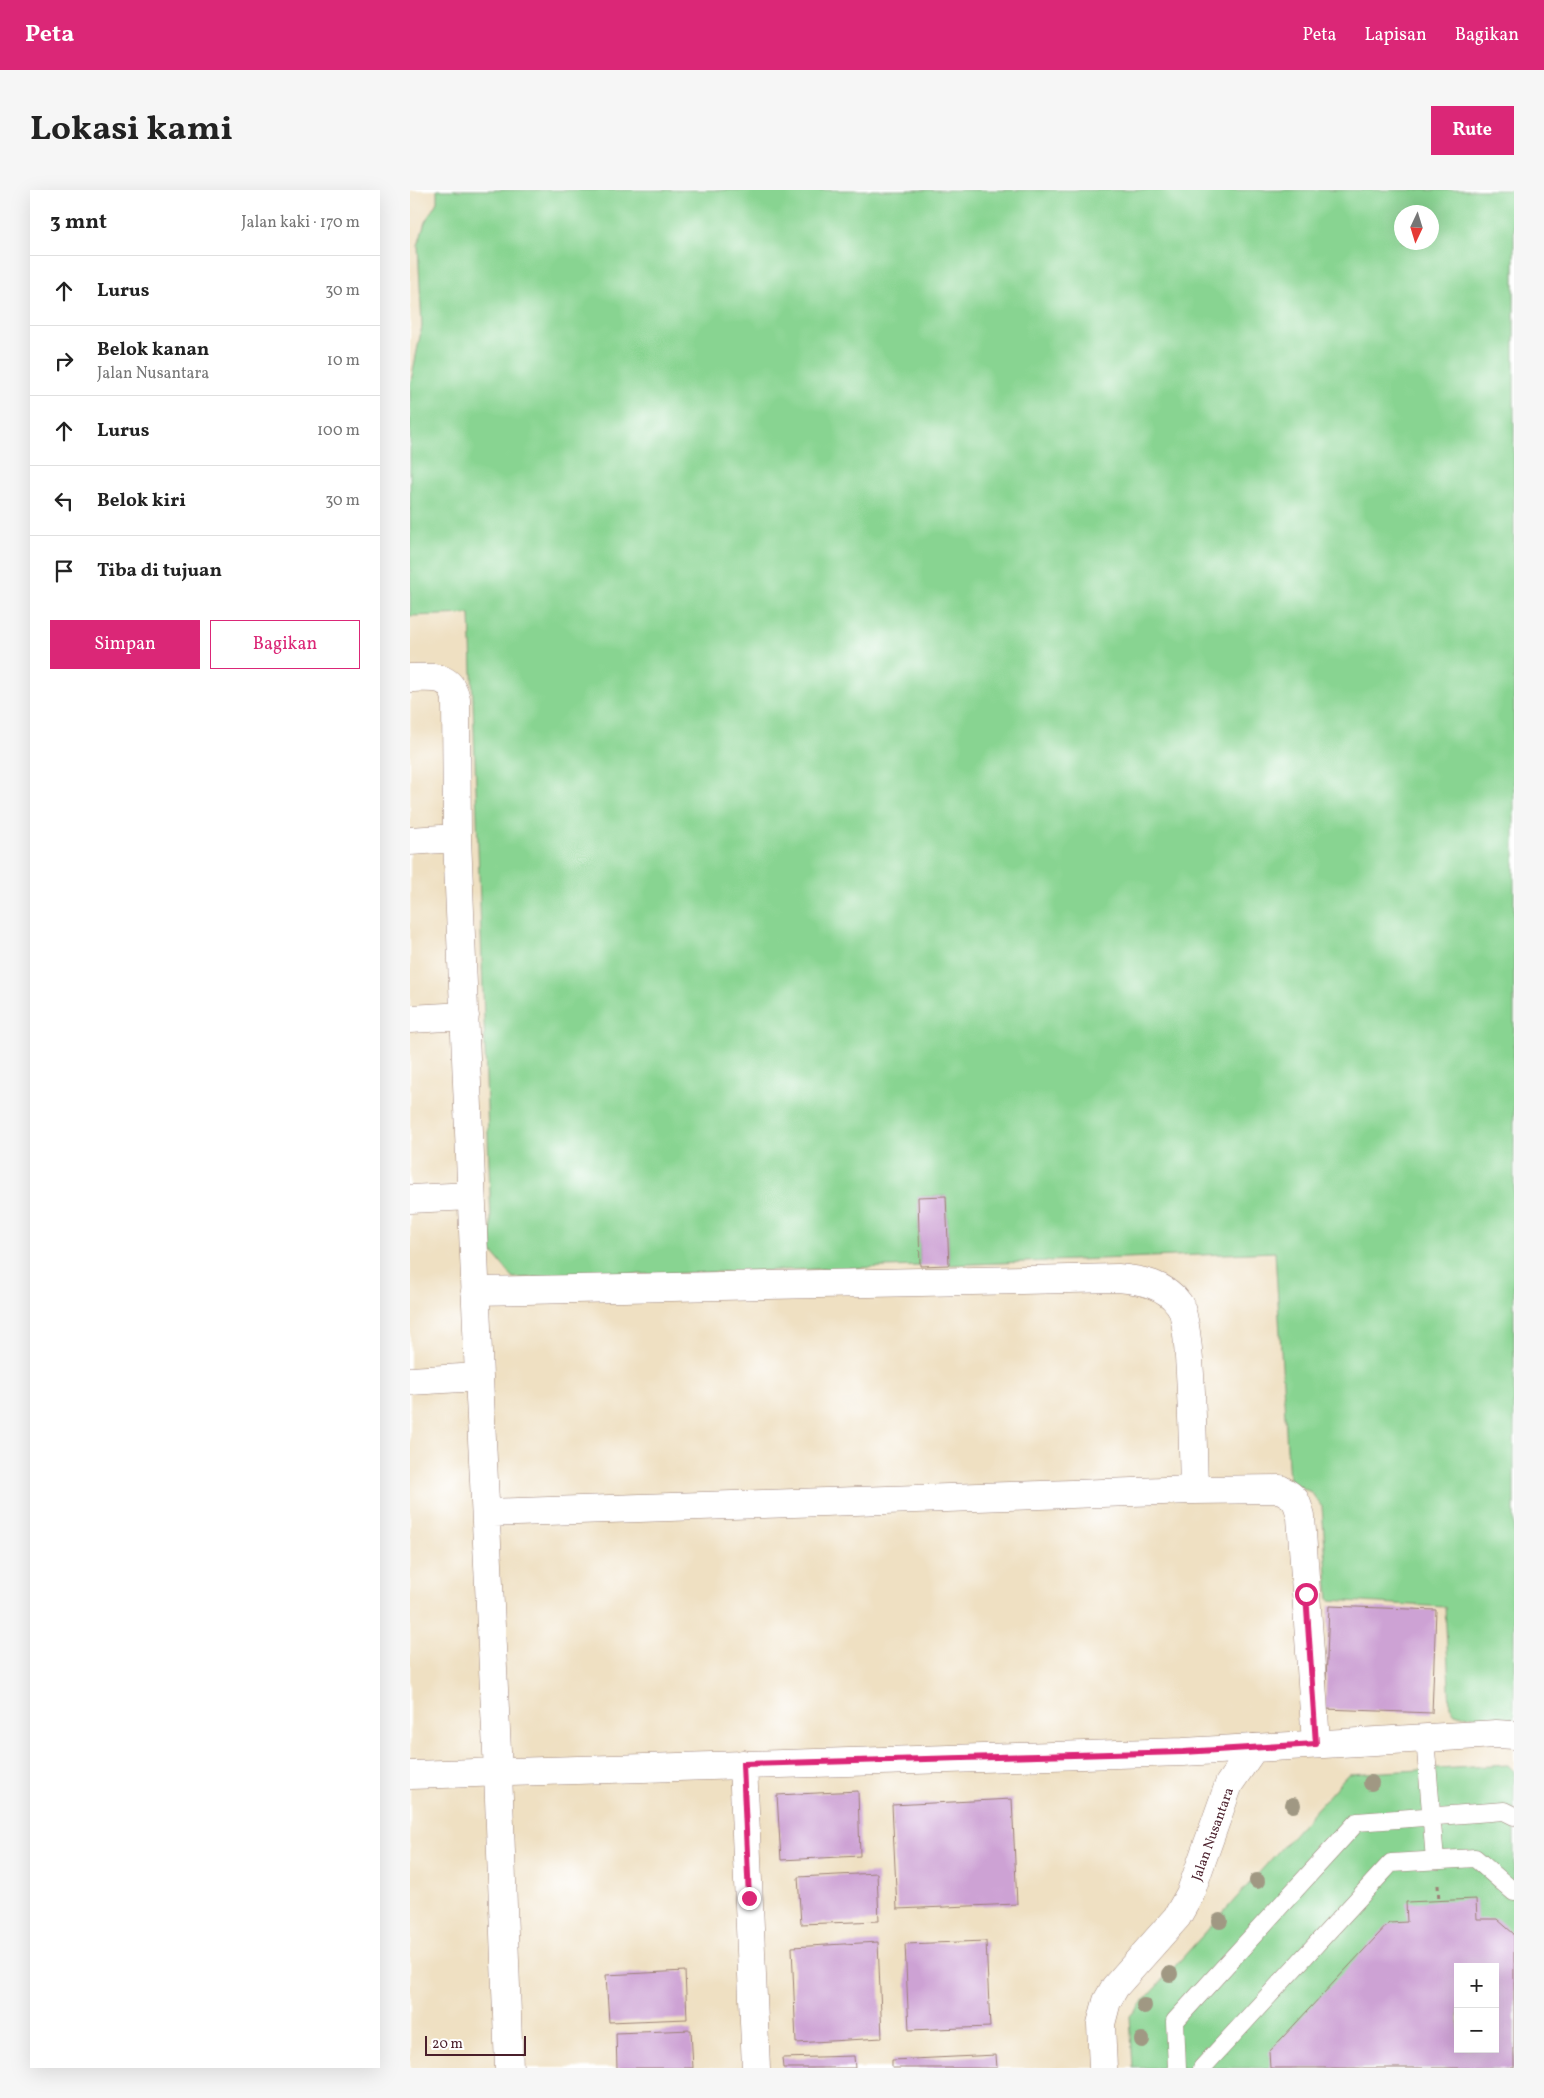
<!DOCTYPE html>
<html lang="id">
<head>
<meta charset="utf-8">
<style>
	body { margin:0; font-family:Vollkorn,serif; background:#f6f6f6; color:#222 }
	.controls { position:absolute; right:15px; bottom:15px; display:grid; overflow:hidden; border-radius:0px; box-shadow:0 5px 20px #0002 }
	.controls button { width:45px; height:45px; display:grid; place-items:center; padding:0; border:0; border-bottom:1px solid #e0e0e0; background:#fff; color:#222; font:25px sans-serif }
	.compass { position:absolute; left:984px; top:15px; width:45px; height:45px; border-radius:50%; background:#fff; box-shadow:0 5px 20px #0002; rotate:184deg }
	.scale { position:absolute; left:15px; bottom:12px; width:101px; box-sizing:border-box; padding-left:5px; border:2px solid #4a1f2b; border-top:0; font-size:14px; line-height:18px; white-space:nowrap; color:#4a1f2b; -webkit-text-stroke:4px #fff; paint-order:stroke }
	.stop { position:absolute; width:15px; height:15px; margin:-11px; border:4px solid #db2777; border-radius:50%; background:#fff }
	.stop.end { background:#db2777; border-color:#fff; box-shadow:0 1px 5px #0008 }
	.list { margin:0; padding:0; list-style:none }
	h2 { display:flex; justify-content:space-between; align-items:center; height:65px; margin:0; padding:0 20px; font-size:21px }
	h2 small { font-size:16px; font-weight:400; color:#767676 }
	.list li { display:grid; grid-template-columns:32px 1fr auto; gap:15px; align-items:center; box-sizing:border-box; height:70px; padding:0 20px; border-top:1px solid #e0e0e0 }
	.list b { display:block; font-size:19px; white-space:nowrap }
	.list p { margin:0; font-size:16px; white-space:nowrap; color:#767676 }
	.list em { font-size:16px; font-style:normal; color:#767676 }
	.actions { display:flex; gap:10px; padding:15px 20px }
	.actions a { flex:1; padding:11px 0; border:1px solid #db2777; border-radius:0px; text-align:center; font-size:18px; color:#db2777 }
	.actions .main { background:#db2777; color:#fff }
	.icon { flex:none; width:28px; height:28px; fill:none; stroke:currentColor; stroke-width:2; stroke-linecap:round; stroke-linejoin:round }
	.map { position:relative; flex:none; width:1104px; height:1878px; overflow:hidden; border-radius:0px }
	header { display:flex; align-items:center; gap:30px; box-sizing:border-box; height:70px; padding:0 25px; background:#db2777; color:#fff }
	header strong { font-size:24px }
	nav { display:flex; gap:28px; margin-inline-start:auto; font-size:18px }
	.intro { display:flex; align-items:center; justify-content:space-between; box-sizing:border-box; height:120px; padding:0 30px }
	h1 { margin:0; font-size:35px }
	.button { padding:12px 22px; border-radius:0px; background:#db2777; color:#fff; font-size:18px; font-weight:700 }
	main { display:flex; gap:30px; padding:0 30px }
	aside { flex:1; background:#fff; border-radius:0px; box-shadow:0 5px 20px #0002 }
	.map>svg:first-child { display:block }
	.green { fill:#88d491; stroke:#697a5e; fill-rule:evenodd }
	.building { fill:#cda2d4; fill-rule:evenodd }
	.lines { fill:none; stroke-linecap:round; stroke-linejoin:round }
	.service-casing { stroke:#9c8076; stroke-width:19 }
	.minor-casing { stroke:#9c8076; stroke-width:29 }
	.tertiary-casing { stroke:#9c8076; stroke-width:29 }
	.path { stroke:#9c8076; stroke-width:3; stroke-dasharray:4 4; stroke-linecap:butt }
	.service { stroke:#fff; stroke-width:18 }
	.minor { stroke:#fff; stroke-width:28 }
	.tertiary { stroke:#fff; stroke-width:28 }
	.tree { fill:#a09883 }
	.route { stroke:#db2777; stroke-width:6 }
	.labels { text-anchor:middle; stroke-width:4.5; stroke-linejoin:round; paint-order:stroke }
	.street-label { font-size:14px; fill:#4a1f2b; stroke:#fff }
</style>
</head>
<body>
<header>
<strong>Peta</strong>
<nav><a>Peta</a><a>Lapisan</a><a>Bagikan</a></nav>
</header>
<div class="intro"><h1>Lokasi kami</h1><a class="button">Rute</a></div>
<main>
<aside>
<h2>3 mnt<small>Jalan kaki · 170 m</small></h2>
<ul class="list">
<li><svg class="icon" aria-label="ahead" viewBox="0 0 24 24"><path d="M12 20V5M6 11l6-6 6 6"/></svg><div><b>Lurus</b></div><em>30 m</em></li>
<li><svg class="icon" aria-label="right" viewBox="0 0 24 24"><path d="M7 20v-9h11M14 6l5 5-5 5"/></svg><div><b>Belok kanan</b><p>Jalan Nusantara</p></div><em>10 m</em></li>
<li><svg class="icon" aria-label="ahead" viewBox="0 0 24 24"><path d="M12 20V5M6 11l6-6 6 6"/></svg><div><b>Lurus</b></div><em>100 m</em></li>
<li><svg class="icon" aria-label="left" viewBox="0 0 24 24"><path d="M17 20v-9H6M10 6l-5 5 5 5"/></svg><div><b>Belok kiri</b></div><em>30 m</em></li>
<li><svg class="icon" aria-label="arrive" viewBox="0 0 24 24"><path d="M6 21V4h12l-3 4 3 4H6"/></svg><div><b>Tiba di tujuan</b></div></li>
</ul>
<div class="actions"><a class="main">Simpan</a><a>Bagikan</a></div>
</aside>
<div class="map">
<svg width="1104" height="1878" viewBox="0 0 1104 1878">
	<rect width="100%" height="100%" fill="#fff"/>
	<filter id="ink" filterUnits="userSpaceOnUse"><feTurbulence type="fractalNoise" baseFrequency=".02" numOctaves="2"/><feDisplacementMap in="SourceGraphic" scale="10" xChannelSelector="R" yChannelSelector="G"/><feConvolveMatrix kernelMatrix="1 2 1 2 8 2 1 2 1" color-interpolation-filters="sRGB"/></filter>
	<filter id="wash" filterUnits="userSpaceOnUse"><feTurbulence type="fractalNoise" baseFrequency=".0096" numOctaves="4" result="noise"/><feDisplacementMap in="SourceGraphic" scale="20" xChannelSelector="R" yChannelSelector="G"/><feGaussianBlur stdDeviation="1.12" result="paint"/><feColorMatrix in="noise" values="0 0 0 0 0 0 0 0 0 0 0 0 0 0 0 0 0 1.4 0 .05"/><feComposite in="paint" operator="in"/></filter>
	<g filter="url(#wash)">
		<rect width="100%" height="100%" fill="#efe0c2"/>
		<!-- green -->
		<path class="green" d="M27 0H1104V1530L1052 1525 1045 1523 1040 1517 1035 1417 919 1410 912 1317 901 1302 879 1292 865 1062 539 1075 536 1006 508 1007 510 1076 103 1088 82 1062 60 424 0 426V196L12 136 8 56 15 32 27 12ZM992 22H1022V52H992Z
			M1098 1575 1104 1581V1878H723L720 1826 938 1584ZM1048 1777H1085V1859H1048Z"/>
		<g id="blocks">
			<!-- building -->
			<path class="building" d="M536 1006 539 1075 510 1076 508 1007Z
				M919 1416 1026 1420 1022 1523 915 1519Z
				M448 1601 450 1666 371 1670 367 1605Z
				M602 1609 607 1714 487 1719 482 1615Z
				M467 1683 469 1731 391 1734 388 1687Z
				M1066 1709 1067 1729H1087L1104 1744V1878H860L859 1862 979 1733 997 1732 996 1712ZM1048 1777H1085V1859H1048Z
				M576 1751 580 1837 499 1840 495 1754Z
				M468 1752 472 1848 386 1853 382 1757Z
				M275 1781 277 1829 199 1832 196 1785Z
				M281 1840 283 1878H207L206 1843Z
				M586 1865 587 1878H482V1870Z
				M444 1866 445 1878H373L372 1868Z"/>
		</g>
	</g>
	<g filter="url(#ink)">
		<use href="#blocks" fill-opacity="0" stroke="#9c8076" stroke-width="1"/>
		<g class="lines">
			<!-- service casing -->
			<g class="service-casing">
				<path id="service" d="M1015 1548 1025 1670
					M767 1878 765 1831 947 1632 1094 1621 1104 1626
					M792 1878 981 1673 1065 1668 1104 1702"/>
			</g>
			<!-- minor casing -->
			<g class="minor-casing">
				<path id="minor" d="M0 488C22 488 40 483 46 509L47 648 69 1187
					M0 651 47 648
					M0 829 55 826
					M0 1009 61 1006
					M65 1101 708 1088C731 1090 755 1094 769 1114 782 1131 783 1270 784 1300
					M0 1191 69 1187 88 1582 99 1878
					M76 1323 784 1300 870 1299C886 1307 887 1311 891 1327L906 1553
					M333 1574 346 1878
					M0 1585 773 1562 844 1558"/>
			</g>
			<!-- tertiary casing -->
			<g class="tertiary-casing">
				<path id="tertiary" d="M693 1878 691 1834 697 1811 705 1797 767 1727 780 1704 819 1594 844 1558 1086 1544 1104 1545"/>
			</g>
			<!-- path -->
			<path class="path" d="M1028 1695 1029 1711"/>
			<!-- service -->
			<use href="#service" class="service"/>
			<!-- minor -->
			<use href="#minor" class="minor"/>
			<!-- tertiary -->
			<use href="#tertiary" class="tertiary"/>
		</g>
		<!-- trees -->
		<g class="tree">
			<circle cx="961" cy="1593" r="8"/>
			<circle cx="883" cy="1615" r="8"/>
			<circle cx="847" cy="1691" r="8"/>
			<circle cx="810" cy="1731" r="8"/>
			<circle cx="760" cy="1784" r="8"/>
			<circle cx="734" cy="1816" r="8"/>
			<circle cx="732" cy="1850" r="8"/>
		</g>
	</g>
	<g class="lines" filter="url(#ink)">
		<!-- route -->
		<path class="route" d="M339 1708 333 1574 773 1562 906 1554 896 1404"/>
	</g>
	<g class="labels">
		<!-- street labels -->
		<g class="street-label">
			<text transform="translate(802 1644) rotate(-70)" y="5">Jalan Nusantara</text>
		</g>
	</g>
</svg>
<div class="controls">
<button>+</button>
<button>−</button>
</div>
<svg class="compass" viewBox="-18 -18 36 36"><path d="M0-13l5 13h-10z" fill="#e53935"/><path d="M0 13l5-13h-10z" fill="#767676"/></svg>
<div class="scale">20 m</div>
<div class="stop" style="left:896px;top:1404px"></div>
<div class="stop end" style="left:339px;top:1708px"></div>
</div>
</main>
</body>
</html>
